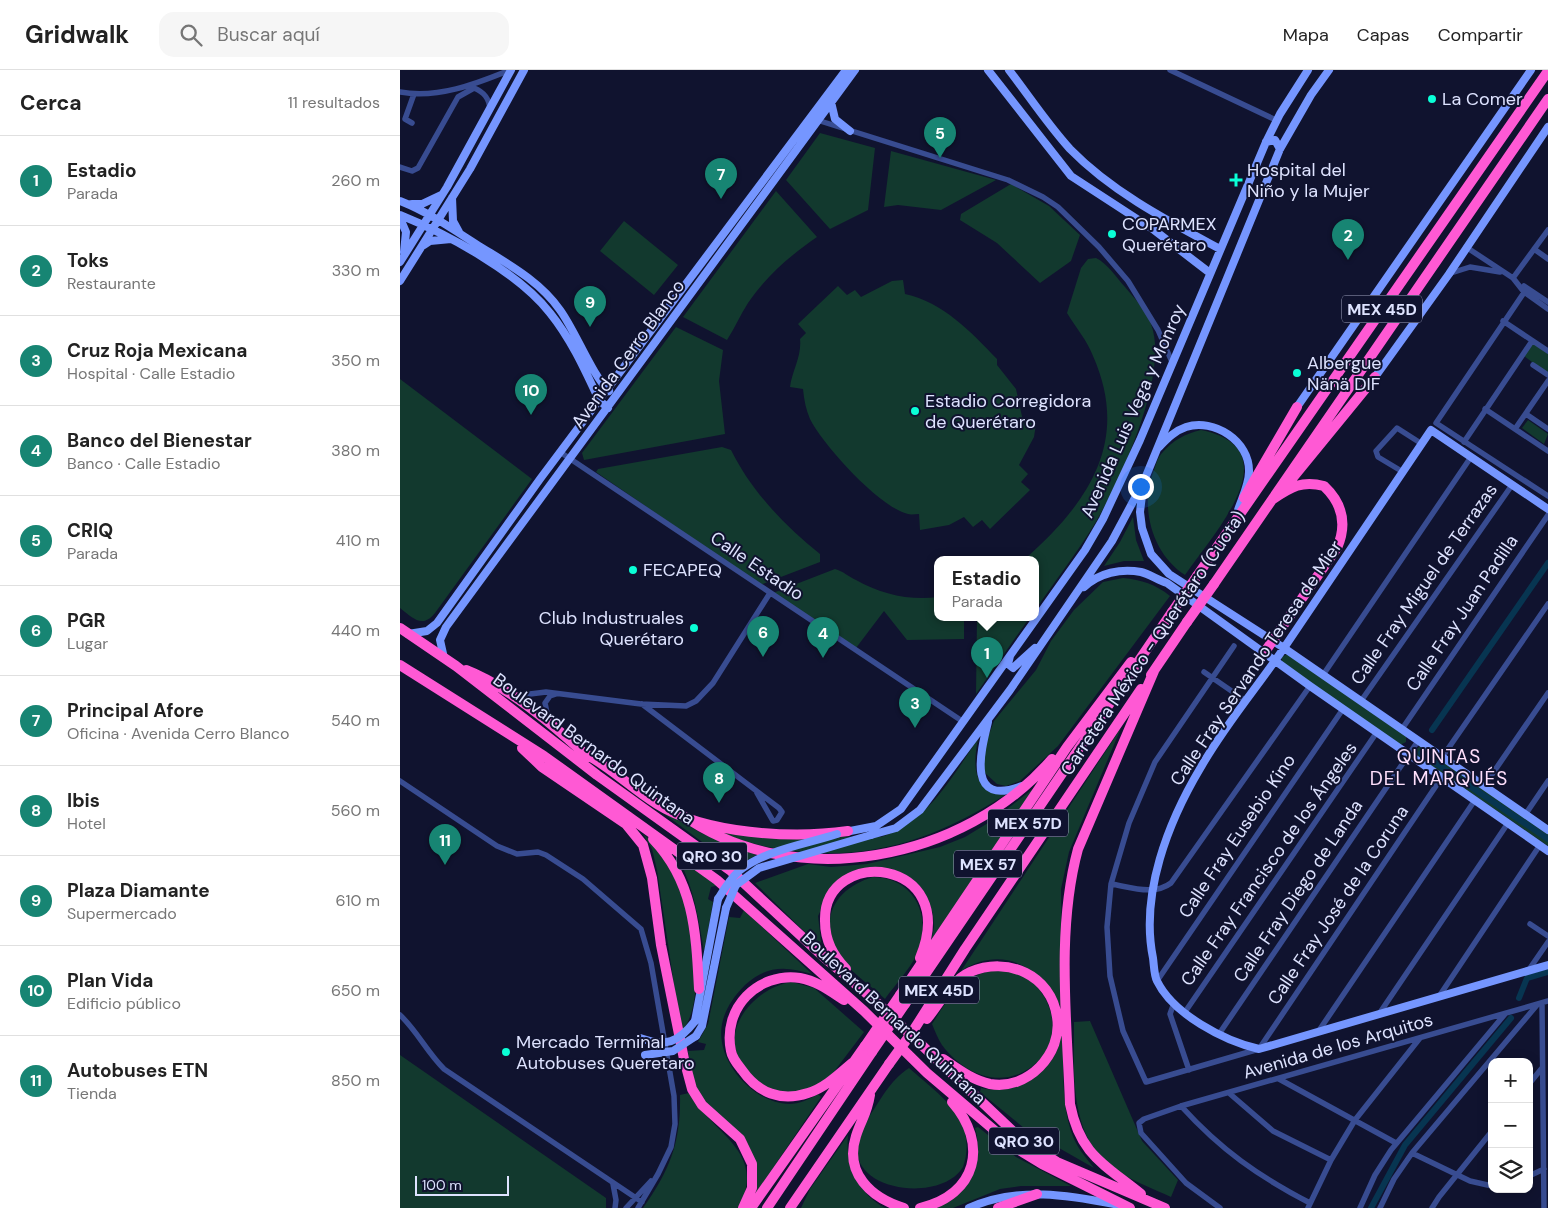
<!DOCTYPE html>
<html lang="es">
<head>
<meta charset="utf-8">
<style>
	body { margin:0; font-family:"DM Sans",sans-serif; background:#f6f6f6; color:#222 }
	.controls { position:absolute; right:15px; bottom:15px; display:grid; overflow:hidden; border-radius:10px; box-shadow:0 2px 12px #0003 }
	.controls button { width:45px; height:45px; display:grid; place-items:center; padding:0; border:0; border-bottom:1px solid #e0e0e0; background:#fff; color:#222; font:25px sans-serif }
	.scale { position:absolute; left:15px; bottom:12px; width:94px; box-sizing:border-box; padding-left:5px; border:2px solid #dee3ff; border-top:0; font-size:14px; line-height:18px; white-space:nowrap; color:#dee3ff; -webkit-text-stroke:4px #10132f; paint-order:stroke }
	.you { position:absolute; left:740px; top:416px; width:18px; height:18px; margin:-12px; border:4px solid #fff; border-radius:50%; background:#1a73e8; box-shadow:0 0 0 8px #1a73e833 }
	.badge { display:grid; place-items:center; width:32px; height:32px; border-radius:50%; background:#178573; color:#fff; font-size:16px; font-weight:700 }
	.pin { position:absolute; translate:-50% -41px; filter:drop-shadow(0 1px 2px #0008) }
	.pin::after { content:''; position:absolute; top:26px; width:18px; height:15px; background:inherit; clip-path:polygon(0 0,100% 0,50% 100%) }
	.popup { position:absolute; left:534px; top:486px; width:105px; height:65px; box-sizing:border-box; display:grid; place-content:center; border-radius:10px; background:#fff; filter:drop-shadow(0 1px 4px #0005); font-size:16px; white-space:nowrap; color:#767676 }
	.popup b { font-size:19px; color:#222 }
	.popup::after { content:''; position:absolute; left:50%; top:100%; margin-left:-10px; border:10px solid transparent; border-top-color:#fff }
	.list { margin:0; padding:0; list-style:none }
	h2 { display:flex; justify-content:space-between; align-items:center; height:65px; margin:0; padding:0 20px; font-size:21px }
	h2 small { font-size:16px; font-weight:400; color:#767676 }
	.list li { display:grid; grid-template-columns:32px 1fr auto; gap:15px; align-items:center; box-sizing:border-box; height:90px; padding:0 20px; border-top:1px solid #e0e0e0 }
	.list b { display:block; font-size:19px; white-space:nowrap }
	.list p { margin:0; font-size:16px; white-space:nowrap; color:#767676 }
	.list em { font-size:16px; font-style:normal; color:#767676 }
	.icon { flex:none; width:28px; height:28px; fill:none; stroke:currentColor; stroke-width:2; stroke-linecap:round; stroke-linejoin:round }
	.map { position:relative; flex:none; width:1148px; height:1138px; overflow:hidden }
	header { display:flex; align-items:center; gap:30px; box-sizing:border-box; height:70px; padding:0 25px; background:#fff; border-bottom:1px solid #e0e0e0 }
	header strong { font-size:24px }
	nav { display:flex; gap:28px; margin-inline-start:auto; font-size:18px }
	.search { width:350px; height:45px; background:#f6f6f6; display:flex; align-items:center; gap:12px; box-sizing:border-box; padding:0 18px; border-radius:15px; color:#767676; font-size:19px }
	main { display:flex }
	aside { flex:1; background:#fff }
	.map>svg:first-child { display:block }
	.green { fill:#12392e }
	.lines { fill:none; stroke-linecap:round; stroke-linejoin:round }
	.canal { stroke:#073551; stroke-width:6 }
	.street { stroke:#384c91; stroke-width:5.5 }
	.secondary { stroke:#7596ff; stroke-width:8 }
	.highway { stroke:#ff59d4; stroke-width:10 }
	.secondary-bridge { stroke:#7596ff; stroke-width:8 }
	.highway-bridge { stroke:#ff59d4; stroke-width:10 }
	.poi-dot { fill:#0affd7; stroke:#10132f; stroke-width:2 }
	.labels { text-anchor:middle; stroke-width:4; stroke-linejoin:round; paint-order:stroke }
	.shield { fill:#10132f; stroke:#a0a5c1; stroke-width:1 }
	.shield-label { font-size:16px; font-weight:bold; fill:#dee3ff }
	.poi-label { font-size:18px; fill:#dee3ff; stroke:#10132f; text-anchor:start }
	.street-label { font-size:18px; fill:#dee3ff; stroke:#10132f }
	.neighbourhood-label { font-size:19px; letter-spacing:1px; fill:#ffe0fc; stroke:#10132f }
</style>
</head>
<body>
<header>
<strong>Gridwalk</strong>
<div class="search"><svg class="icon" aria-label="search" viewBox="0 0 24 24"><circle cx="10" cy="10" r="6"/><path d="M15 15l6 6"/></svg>Buscar aquí</div>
<nav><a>Mapa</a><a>Capas</a><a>Compartir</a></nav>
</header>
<main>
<aside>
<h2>Cerca<small>11 resultados</small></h2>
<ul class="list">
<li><span class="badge">1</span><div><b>Estadio</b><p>Parada</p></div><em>260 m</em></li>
<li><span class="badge">2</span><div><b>Toks</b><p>Restaurante</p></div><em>330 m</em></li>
<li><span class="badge">3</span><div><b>Cruz Roja Mexicana</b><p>Hospital · Calle Estadio</p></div><em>350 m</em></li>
<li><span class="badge">4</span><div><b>Banco del Bienestar</b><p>Banco · Calle Estadio</p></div><em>380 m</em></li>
<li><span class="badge">5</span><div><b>CRIQ</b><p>Parada</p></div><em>410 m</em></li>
<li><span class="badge">6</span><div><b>PGR</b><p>Lugar</p></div><em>440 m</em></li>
<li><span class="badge">7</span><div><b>Principal Afore</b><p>Oficina · Avenida Cerro Blanco</p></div><em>540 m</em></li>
<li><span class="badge">8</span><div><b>Ibis</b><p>Hotel</p></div><em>560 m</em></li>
<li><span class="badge">9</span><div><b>Plaza Diamante</b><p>Supermercado</p></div><em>610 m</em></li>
<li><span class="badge">10</span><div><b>Plan Vida</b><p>Edificio público</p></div><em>650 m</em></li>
<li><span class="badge">11</span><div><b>Autobuses ETN</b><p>Tienda</p></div><em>850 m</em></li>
</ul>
</aside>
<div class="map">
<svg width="1148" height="1138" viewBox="0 0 1148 1138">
	<rect width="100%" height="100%" fill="#10132f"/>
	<!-- green -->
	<path class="green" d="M420 63 475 78 468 140 430 159 386 110Z
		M491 81 596 110 541 140 498 135 484 137Z
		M611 114 649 136 680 165 671 191 640 213 597 173 560 150 561 144Z
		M376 121 417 167C391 185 366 206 348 233 340 245 335 258 327 270L283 247Z
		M224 151 278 195 254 225 200 181Z
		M696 188C707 193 717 208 725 217 735 229 746 240 751 254 770 304 720 411 694 455 676 484 655 511 636 539V489H625C688 433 731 372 693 286 687 270 676 258 667 243L681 198 688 189Z
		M503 210 505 224C543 232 571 262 597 289V295L616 319 623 351 636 354 634 367 619 395 628 404 621 412 630 420 590 459 582 450 573 457 564 447 549 455 520 460 519 444C515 444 511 445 508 444 479 437 423 375 410 349 406 340 404 330 403 319L390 317C392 301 402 286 400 269L406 263 398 254 438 216 447 225 455 220 461 227 492 211Z
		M276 257 323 280 319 311 325 364 184 390 182 383Z
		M1133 273 1148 283V304L1124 286Z
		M0 309 132 409 35 543C22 559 13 548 0 538Z
		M1128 350 1148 364 1144 374 1122 358Z
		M801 360C893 379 813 464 785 505 752 484 739 436 754 400 756 394 758 387 762 383 773 370 785 364 801 360Z
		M322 377 331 380C352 422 384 455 420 484V492L360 515 196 402 198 399Z
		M733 447 736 470 744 491H724L704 496 720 472Z
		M435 499C443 501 449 507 456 510 480 524 511 531 538 527V547H564V569L507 570 484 541 456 578 373 523Z
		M723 508C742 510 755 514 770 526L658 676 620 711 606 716 597 714 585 703 583 694 587 670 594 651 636 600 651 571 674 540 703 512Z
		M577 547H630L576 624Z
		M889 583 1006 665V672L1000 675 882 594V587Z
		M721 658 669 782 661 819 663 941C644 899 604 873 561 901Z
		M578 669C573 695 572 721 605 725 531 772 462 794 374 778 353 775 332 766 312 761L380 766 481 767C529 751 551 708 578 669Z
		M1021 676 1148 763V776L1016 685V679Z
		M634 718 531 872 534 857 533 844 525 823 517 813 506 805 492 799 479 797 467 798 430 821 418 846 422 879 355 813 408 794 431 797 467 794 540 777 565 767 593 750Z
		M248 732 301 763 356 785 336 797Z
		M243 764C251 770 259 777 265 786 288 821 312 929 281 962L257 800 252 779Z
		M282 787 320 815 311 817 308 829 313 832 304 882C299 851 294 818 279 790Z
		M473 807C514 808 532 845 518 881 513 896 494 916 485 929 469 914 447 900 435 881 433 876 432 871 431 866 424 835 446 815 473 807Z
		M344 840 412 904C386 896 367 895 345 915 334 926 325 939 322 954 315 991 353 1033 389 1034 399 1034 410 1029 418 1024L421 1027 356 1123C359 1086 348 1070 322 1047 315 1041 307 1035 302 1028 293 1014 291 998 288 981L304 980 306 974 298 972 308 954 329 847 340 848Z
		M593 900C604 901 617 901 627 908 650 924 663 961 643 986 612 1022 568 1010 542 975 538 969 535 961 532 954 550 926 559 908 593 900Z
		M392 912 414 918 464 962 427 1011 397 1024 363 1018C356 1009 346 1000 340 991 320 955 359 916 392 912Z
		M690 951 742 1071 778 1110 771 1127C754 1119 735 1112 719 1102 668 1071 674 1005 674 952Z
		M663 960C664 995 660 1037 674 1069 679 1080 687 1089 694 1098L624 1058 580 1022 581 1018C611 1025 642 1010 656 983 659 976 661 967 663 960Z
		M0 985 206 1128V1138H0Z
		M509 998C527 1014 551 1031 562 1053 568 1067 568 1083 563 1097 539 1138 422 1119 467 1050 480 1031 489 1011 509 998Z
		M289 1023C313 1065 367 1080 339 1138H243C270 1100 281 1072 280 1025Z
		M578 1057 616 1087 671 1116H621L600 1119 553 1138H537C568 1123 585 1093 575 1058Z
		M448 1065C445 1095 458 1123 485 1138H401L410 1119Z"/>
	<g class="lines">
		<!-- canal -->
		<path class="canal" d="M1032 660 1148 493
			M1021 683 1148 769
			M1119 928 1127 908 1148 902
			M971 1138 1005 1075 1111 948"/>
		<!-- street -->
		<path class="street" d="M770 0 876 50
			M0 22C37 29 76 14 110 0
			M417 50 608 110 643 127 658 137 699 177 728 211 758 260 772 292
			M12 53 5 49 14 24
			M0 97 12 101 18 98 58 27 74 18C84 22 89 28 90 39
			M1066 177 1113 208 1124 222 1148 239
			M1134 179 1148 189
			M1051 203 1070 197 1100 202
			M1113 208 1148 160
			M1124 216 1148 232
			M1127 218 1036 353 1148 426
			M1103 251 1148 281
			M1133 295 1148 305
			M1085 339 1148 381
			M1126 344 1148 359
			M1115 359 1148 311
			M1064 372 1132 271
			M160 382 562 651
			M1003 402 978 387 976 381 997 358 1022 374
			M834 576 755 692 729 753 711 814 707 857 710 906 723 961 746 1012 859 979 1042 707
			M804 602 846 631
			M923 605 1071 387
			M118 630 130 624 146 622 241 634 286 636 296 631 313 613 370 523
			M961 631 1112 415
			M242 634 379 738 382 742 377 750 373 751 357 723
			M152 652 147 643 145 633 150 626 156 624
			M1002 659 1148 445
			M1043 686 1148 534
			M0 711 97 776 117 784 138 782 146 785 183 809 241 859 251 893 274 1026 275 1054 271 1077 258 1104 238 1138
			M1084 716 1148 623
			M1125 745 1148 711
			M711 814C730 817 754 826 771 813L910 616
			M1130 854 1148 866
			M1128 901 1148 872
			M757 911 943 639
			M1040 925 1140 775
			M774 933 770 944 789 1000
			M1142 933 1144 1138
			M785 942 977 662
			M979 944 1108 753
			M0 945C17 961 27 982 44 999L242 1132
			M918 962 1075 730
			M819 964 1018 671
			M879 1009 996 1073
			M1129 1014 1142 998
			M829 1023 873 1061 931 1090
			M781 1036C821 1080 858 1106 910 1133
			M1012 1083 1070 1111 1092 1116
			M1129 1106 1144 1099
			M213 1114 216 1130 215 1138
			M226 1138 251 1111
			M820 1138 786 1113 741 1063 739 1053 744 1049 781 1036 1148 931
			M908 1138 931 1090 955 1050 1020 968
			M960 1138 975 1105 991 1080 1105 944
			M980 1138 994 1109 1012 1083 1137 935
			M1032 1138 1039 1127 1092 1061"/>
		<!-- secondary -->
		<path class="secondary" d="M588 0 671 106 754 160 810 203
			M609 0C629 26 648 55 670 79 712 122 768 151 820 179
			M431 32 435 49 450 61
			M866 72 875 70 880 79
			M52 128 53 151 59 162
			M0 131C28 142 51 158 76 174 106 193 139 210 160 240 176 262 192 305 209 321
			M12 134H22L41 125
			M0 145C47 164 118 202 150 243 171 269 185 300 199 330L208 338
			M0 148 6 162 4 182
			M24 175 30 171 51 169
			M0 192 47 117 111 0
			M0 211 70 99 124 0
			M975 307 1049 204 1148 57
			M897 337 1131 0
			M758 378C766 370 774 361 786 357 814 348 850 371 849 402 849 414 842 428 838 440
			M743 417 740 442 742 458 751 484 769 504 884 578 1148 760
			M1148 439 1031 360C983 431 936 501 888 572 860 614 826 653 801 697 768 752 740 824 753 888 754 895 754 905 757 911 773 944 824 971 859 979L1148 895
			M684 517C699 503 721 498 741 502 749 504 758 510 767 513L910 616 1148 781
			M8 564 27 561 37 553 140 409 446 0
			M610 586 608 594 613 598 635 578
			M44 588 40 570 46 557 455 0
			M588 652C580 684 567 737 622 716
			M445 762 476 756 501 739 685 480 703 449 740 370 866 72 880 44 908 0
			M471 765 496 758 520 740 610 620 712 471 744 411 880 79 911 25 929 0
			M295 951 318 829
			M296 966 302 956 326 838
			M569 1138C617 1116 669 1125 719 1135"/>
		<!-- highway -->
		<path class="highway" d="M890 411 975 307
			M844 428 897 337
			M797 506 1148 1
			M814 514 1148 29
			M0 558 56 596 197 705 331 801 426 889 473 929 622 1070 657 1092 765 1138
			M864 583 937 478C947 455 943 434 924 416 902 410 891 417 873 429
			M0 595 144 686 317 810 464 941 527 1003 614 1077 642 1094 730 1138
			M66 600C107 616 156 657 188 687
			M751 605 787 552
			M122 678 142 697 226 754 243 775 252 808 261 875 284 989 292 1019 302 1035 340 1069 352 1094V1118L343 1138
			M184 683C211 697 231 718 257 734 305 764 392 769 448 761
			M282 745C395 824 564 791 652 689
			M253 769C294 812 296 862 299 919
			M446 899C433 885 425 871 425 851 423 775 562 787 520 888
			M500 925 667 677 731 592
			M444 930C430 921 417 911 400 908 358 902 322 938 331 981 332 988 338 995 342 1000 358 1023 381 1032 408 1023 425 1018 439 1004 452 993
			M505 934 772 542
			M527 949C539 934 552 910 570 902 608 886 651 905 657 947 663 984 627 1021 590 1014 572 1010 558 999 543 989
			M513 961 565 879 741 619
			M470 1025C467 1044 461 1050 456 1066 444 1103 471 1128 504 1138
			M741 1124C704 1094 680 1085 670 1034 667 951 656 860 678 779L754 601
			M351 1138 465 976
			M367 1138 472 982
			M390 1138 489 994
			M520 1138C577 1125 589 1074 552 1032
			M598 1138 637 1124"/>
		<!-- secondary-bridge -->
		<path class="secondary-bridge" d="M318 829C324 819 330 809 339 801 365 780 406 774 437 764
			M326 838 336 815 359 798 471 765
			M240 968C266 977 278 973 295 951
			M245 985 273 981 296 966"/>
		<!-- highway-bridge -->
		<path class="highway-bridge" d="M772 542 797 506
			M787 552 814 514
			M465 976 500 925
			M472 982 505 934
			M489 994 513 961"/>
	</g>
	<!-- markers -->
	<g class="poi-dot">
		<circle cx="1032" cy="29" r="5"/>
		<path d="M833.5 102.5h5v5h5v5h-5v5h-5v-5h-5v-5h5z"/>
		<circle cx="712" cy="164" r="5"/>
		<circle cx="897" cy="303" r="5"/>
		<circle cx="515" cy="341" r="5"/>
		<circle cx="233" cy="500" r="5"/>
		<circle cx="294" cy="558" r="5"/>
		<circle cx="106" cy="982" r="5"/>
	</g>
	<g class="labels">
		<!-- shield labels -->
		<g class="shield">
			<rect x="942" y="225.5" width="80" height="27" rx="4"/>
			<rect x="588" y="739.5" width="80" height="27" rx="4"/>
			<rect x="277" y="772.5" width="70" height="27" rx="4"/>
			<rect x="554" y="780.5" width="68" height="27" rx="4"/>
			<rect x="499" y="906.5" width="80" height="27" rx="4"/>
			<rect x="589" y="1057.5" width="70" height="27" rx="4"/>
		</g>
		<g class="shield-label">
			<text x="982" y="245">MEX 45D</text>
			<text x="628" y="759">MEX 57D</text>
			<text x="312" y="792">QRO 30</text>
			<text x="588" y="800">MEX 57</text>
			<text x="539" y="926">MEX 45D</text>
			<text x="624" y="1077">QRO 30</text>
		</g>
		<!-- poi labels -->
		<g class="poi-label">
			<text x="1042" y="35">La Comer</text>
			<text x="847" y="106">Hospital del<tspan x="847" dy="21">Niño y la Mujer</tspan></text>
			<text x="722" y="160">COPARMEX<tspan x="722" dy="21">Querétaro</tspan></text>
			<text x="907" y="299">Albergue<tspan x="907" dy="21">Nänä DIF</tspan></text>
			<text x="525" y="337">Estadio Corregidora<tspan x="525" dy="21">de Querétaro</tspan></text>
			<text x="243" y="506">FECAPEQ</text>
			<text x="284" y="554" text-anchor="end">Club Industruales<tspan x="284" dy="21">Querétaro</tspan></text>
			<text x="116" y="978">Mercado Terminal<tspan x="116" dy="21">Autobuses Queretaro</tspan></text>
		</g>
		<!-- street labels -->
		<g class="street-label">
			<text transform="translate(228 284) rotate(-54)" y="6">Avenida Cerro Blanco</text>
			<text transform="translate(733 341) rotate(-66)" y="6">Avenida Luis Vega y Monroy</text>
			<text transform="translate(357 496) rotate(34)" y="6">Calle Estadio</text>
			<text transform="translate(1024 514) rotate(-55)" y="6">Calle Fray Miguel de Terrazas</text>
			<text transform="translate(1062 543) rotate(-56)" y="6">Calle Fray Juan Padilla</text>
			<text transform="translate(753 573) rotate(-56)" y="6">Carretera México - Querétaro (Cuota)</text>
			<text transform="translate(856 593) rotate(-56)" y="6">Calle Fray Servando Teresa de Mier</text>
			<text transform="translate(194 679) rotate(36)" y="6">Boulevard Bernardo Quintana</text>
			<text transform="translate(837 766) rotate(-56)" y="6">Calle Fray Eusebio Kino</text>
			<text transform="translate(869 794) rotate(-55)" y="6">Calle Fray Francisco de los Ángeles</text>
			<text transform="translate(898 821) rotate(-56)" y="6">Calle Fray Diego de Landa</text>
			<text transform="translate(938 835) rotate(-56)" y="6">Calle Fray José de la Coruna</text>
			<text transform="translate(494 948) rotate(43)" y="6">Boulevard Bernardo Quintana</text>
			<text transform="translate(938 976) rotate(-16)" y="6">Avenida de los Arquitos</text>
		</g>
		<!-- neighbourhood labels -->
		<g class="neighbourhood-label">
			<text x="1039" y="693">QUINTAS<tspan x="1039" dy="22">DEL MARQUÉS</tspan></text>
		</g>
	</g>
</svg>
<div class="controls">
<button>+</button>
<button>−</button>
<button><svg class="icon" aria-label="layers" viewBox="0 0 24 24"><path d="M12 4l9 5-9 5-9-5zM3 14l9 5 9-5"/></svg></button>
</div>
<div class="scale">100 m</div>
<div class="you"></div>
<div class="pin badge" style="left:587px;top:608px">1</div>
<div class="popup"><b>Estadio</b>Parada</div>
<div class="pin badge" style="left:948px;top:190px">2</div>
<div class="pin badge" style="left:515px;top:658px">3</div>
<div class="pin badge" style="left:423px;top:588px">4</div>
<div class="pin badge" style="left:540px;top:88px">5</div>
<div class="pin badge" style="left:363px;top:587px">6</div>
<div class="pin badge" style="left:321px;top:129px">7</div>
<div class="pin badge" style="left:319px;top:733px">8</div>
<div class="pin badge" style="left:190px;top:257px">9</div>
<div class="pin badge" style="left:131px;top:345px">10</div>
<div class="pin badge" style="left:45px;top:795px">11</div>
</div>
</main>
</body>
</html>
